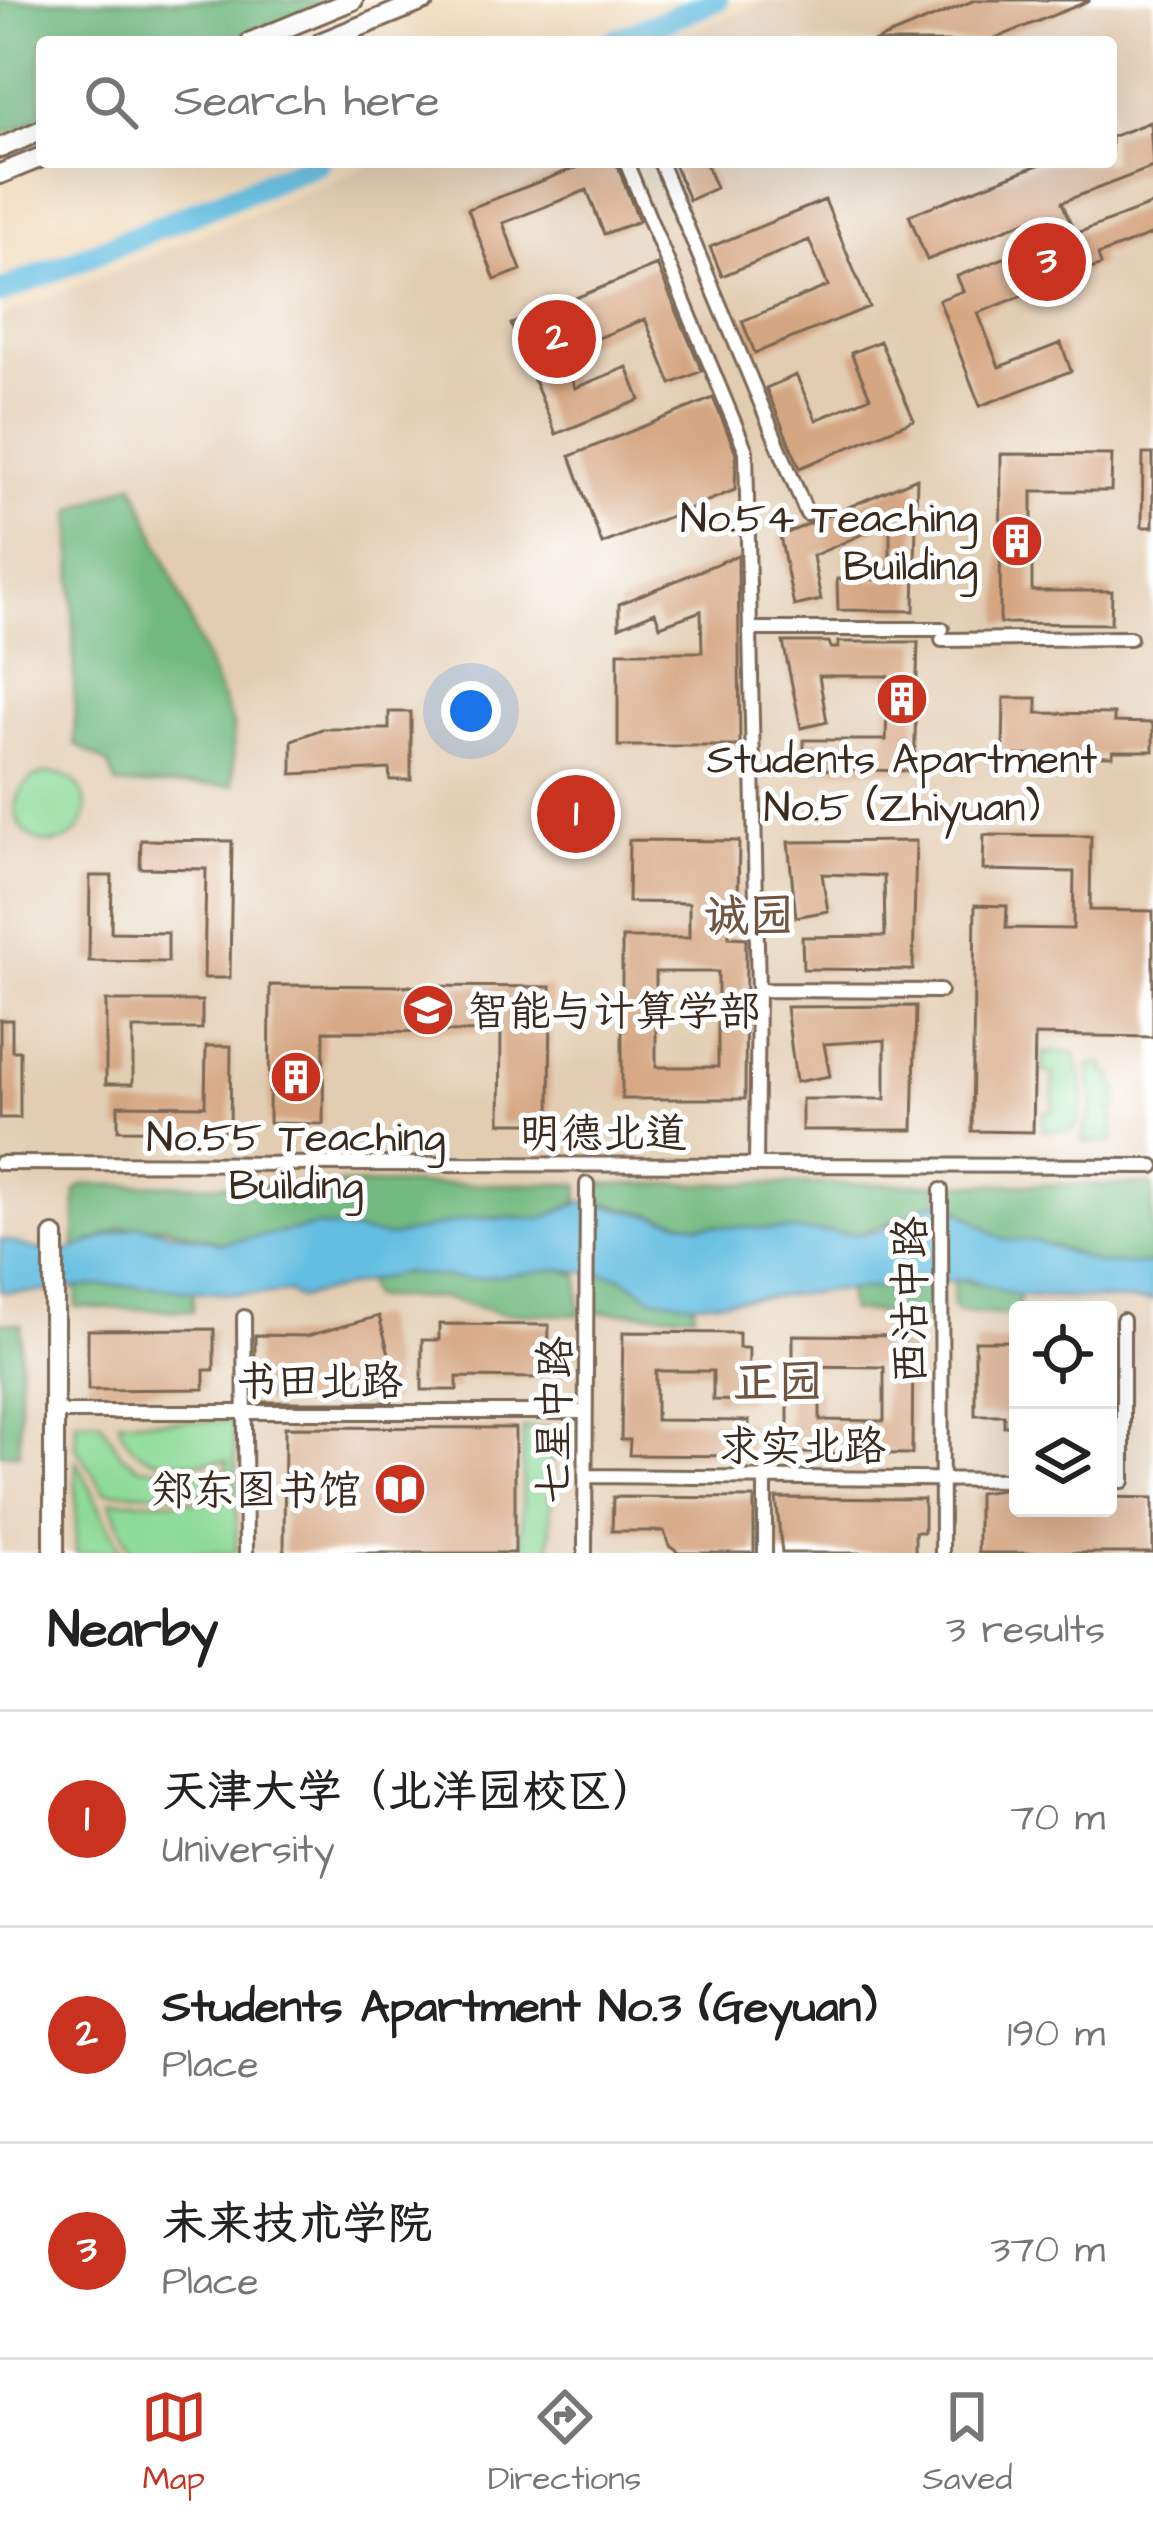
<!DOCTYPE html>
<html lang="en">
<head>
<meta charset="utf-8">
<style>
	body { margin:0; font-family:"Architects Daughter","LXGW WenKai TC",sans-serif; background:#f2f2f2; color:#222 }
	.controls { position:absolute; right:36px; bottom:36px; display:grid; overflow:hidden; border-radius:12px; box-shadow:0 12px 48px #0002 }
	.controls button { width:108px; height:108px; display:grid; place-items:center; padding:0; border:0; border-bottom:3px solid #e0e0e0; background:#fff; color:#222; font:60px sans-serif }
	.you { position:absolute; left:471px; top:711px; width:42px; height:42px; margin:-30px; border:9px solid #fff; border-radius:50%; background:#1a73e8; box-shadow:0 0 0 18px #1a73e833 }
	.badge { display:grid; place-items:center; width:78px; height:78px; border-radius:50%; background:#c8321e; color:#fff; font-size:39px; font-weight:700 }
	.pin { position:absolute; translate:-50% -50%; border:6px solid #fff; box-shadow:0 3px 12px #0006 }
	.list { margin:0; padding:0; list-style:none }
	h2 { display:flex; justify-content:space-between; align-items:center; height:156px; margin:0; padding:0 48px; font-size:51px }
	h2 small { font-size:39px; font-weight:400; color:#767676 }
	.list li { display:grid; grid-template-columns:78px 1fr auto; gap:36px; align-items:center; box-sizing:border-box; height:216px; padding:0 48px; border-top:3px solid #e0e0e0 }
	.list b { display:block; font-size:45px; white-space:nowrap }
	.list p { margin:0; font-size:39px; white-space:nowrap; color:#767676 }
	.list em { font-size:39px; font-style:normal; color:#767676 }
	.icon { flex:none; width:66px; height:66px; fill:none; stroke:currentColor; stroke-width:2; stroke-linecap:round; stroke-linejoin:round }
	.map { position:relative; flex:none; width:1153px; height:1553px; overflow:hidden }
	.search { position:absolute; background:#fff; box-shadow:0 12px 48px #0002; left:36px; right:36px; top:36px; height:132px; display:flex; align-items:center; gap:30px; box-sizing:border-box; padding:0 42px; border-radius:12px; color:#767676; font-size:45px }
	.sheet { height:804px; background:#fff }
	nav { display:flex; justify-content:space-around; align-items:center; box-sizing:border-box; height:168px; border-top:3px solid #e0e0e0; background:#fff; font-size:33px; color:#767676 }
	nav a { display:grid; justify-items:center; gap:6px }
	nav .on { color:#c8321e }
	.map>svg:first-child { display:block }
	.built { fill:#e2cdb2; fill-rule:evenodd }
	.green { fill:#8dda98; stroke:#64825b; stroke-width:3 }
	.forest { fill:#72ba80; stroke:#56724f; stroke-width:3 }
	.water { fill:#63bee1; stroke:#4f7480; stroke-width:3 }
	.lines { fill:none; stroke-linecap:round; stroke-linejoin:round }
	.river { stroke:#63bee1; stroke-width:24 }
	.building { fill:#d5a682; fill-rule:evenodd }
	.street-casing { stroke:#7b6855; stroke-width:18 }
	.secondary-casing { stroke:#7b6855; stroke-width:24 }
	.street { stroke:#fff; stroke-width:12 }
	.secondary { stroke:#fff; stroke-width:18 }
	.labels { text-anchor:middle; stroke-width:10; stroke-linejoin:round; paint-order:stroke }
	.poi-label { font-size:42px; fill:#3b2a1e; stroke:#fff; text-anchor:end }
	.street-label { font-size:42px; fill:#3b2a1e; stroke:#fff }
	.neighbourhood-label { font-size:45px; font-weight:bold; fill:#715541; stroke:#fff }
</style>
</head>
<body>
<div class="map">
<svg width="1153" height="1553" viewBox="0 0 1153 1553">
	<rect width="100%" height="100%" fill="#fff"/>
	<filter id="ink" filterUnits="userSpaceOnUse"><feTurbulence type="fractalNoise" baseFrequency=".00833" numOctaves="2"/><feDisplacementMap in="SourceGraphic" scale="24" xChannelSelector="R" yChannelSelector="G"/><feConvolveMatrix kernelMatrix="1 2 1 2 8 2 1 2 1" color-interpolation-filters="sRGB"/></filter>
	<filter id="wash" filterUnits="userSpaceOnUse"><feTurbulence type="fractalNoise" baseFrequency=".004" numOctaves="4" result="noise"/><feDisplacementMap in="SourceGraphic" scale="48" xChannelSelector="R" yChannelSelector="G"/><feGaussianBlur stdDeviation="2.7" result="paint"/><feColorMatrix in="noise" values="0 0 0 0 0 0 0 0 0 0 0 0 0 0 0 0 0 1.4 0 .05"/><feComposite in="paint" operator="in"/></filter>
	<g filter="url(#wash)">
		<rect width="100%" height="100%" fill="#f1dbbb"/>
		<!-- built -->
		<path class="built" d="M770 0H1153V1553H0V318L377 162H1111V42H668ZM1018 1310H1108V1508H1018Z"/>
		<!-- green -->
		<path class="green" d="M16 808a35 35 0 1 1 70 0a35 35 0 1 1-70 0Z
			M1074 1052C1084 1080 1089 1105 1073 1131L1043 1130 1044 1112 1052 1111 1054 1102 1053 1073 1043 1072V1053Z
			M1089 1065H1105V1074L1112 1075V1085L1118 1088V1098H1108L1118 1100V1109L1107 1110 1114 1112 1113 1142 1081 1141 1093 1106Z
			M119 1420 233 1422 237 1494 105 1492 76 1447V1421H100L122 1455 139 1467 227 1472V1461C184 1461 131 1474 119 1420Z
			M523 1428H551L550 1553H522Z
			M76 1459 122 1553H76Z
			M110 1501H237L236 1553H131Z"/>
		<!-- forest -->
		<path class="forest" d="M0 0H329L227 42H42V118L0 136Z
			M134 483 233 725V785H117L109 765 75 744 72 510Z
			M579 1184 578 1202 542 1219 487 1217 391 1238 319 1226 223 1243 166 1226 123 1227 75 1249 76 1191 82 1185Z
			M595 1184H938V1203L859 1234 698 1225 595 1201Z
			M953 1184 1153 1185V1264L1098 1263 1052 1245 1002 1240 953 1205Z
			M558 1269 579 1275V1315L501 1313 443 1298H371L365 1281C422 1264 496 1277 558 1269Z
			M594 1273 620 1276 652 1297 692 1299 694 1314 594 1312Z
			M939 1279V1315L850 1311 847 1291Z
			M954 1279 1001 1287 1019 1296 1018 1316 960 1312 953 1307Z
			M77 1285 179 1287 193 1290V1311L76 1307Z
			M0 1322 21 1324 19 1453H0Z"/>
		<!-- water -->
		<path class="water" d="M584 1201 698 1225 859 1234 881 1230 930 1203 947 1202 1002 1240 1037 1241 1098 1263 1153 1264V1301L1017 1296 969 1279 695 1303 652 1297 620 1276 558 1269 468 1279 401 1273 299 1298 288 1292C228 1300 172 1285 112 1285 75 1285 36 1296 0 1291V1239L39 1250H72L138 1225 223 1243 319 1226 391 1237 472 1218 542 1219Z"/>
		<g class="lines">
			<!-- river -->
			<path class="river" d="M613 42 716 0
				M0 292 318 162"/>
		</g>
		<g id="blocks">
			<!-- building -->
			<path class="building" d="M975 0H1089V1L986 42H873Z
				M1150 122 1153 167 1062 202 1075 234 1153 204V234L1098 255 1101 265 978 313 999 367 1061 343 1071 371 980 406 939 300 963 291 957 276 1051 240 1041 215 927 260 909 215 1046 162H1111V137Z
				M591 162H616L639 221 604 234 587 190 503 223 521 270 495 280 468 209Z
				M673 162H705L716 188 689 200Z
				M825 200 869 307 755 353 742 321 828 286 809 240 722 276 710 247Z
				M657 265 702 371 671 384 645 319 561 353 575 388 627 367 640 400 556 434 511 324Z
				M880 341 914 420 800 468 766 388 796 375 816 420 870 397 851 353Z
				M713 398 736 453 735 490 602 544 570 456Z
				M1001 454 1112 455 1111 491H1032V591H1112L1111 624 1000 623Z
				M1143 454H1153V527H1142Z
				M917 478 914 611 838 610 837 579 890 580V522L813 556 821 600 794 606 780 536Z
				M738 555 740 746H618V652H702L701 611 660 626 655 612 619 627V604Z
				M783 642H829L831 648H838V642H918L914 771 804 769V740H886L888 676H819L827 722 801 728Z
				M1004 698H1037V713L1114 714V722L1153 723V751H1113V756L1003 755Z
				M389 712H411V780H390L389 769 292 774V740L322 729H389Z
				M984 835 1091 836 1090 910 1153 911V1037L1035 1035 1033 1132 972 1131 975 905 1007 906 1006 928 1073 929 1074 872 983 870Z
				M141 840 232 841 230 978H204L206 869 140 868Z
				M629 840 739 841 738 901H733L729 929V937L746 938 745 1099H622V938H689V903L628 902ZM656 972H718V1067H656Z
				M916 841 913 970 803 969 802 937 885 936 884 876 822 874 828 911 796 917 788 842Z
				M90 876H112L111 932 168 933V962L89 961Z
				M270 985 551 987 550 1123H500L501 1032 324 1031 323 1124 269 1123Z
				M106 1001H202V1029H133V1084H106Z
				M916 1006 913 1130H802V1099H885V1040L824 1044 830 1076 796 1082 786 1007Z
				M0 1020H12V1051H20V1118H0Z
				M206 1046H231L230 1131 118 1130V1105L205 1106Z
				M379 1316 392 1365V1402H255V1335L307 1336Z
				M439 1324 549 1325 548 1378 457 1377V1390H422V1340H439Z
				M214 1329V1370H204V1389L88 1390V1330Z
				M623 1332 739 1333V1348H749L748 1401 713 1400V1371H656V1420L749 1421V1456L629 1455 630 1440H621Z
				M793 1335 904 1336V1348H913L912 1454 795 1453V1437H788V1388H820V1420L884 1421V1367L793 1366Z
				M975 1341H1018V1426H1004V1415H975Z
				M285 1427 515 1428V1553H284Z
				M1002 1490H1018V1508H1108V1497L1153 1498V1553H978V1493Z
				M613 1497 754 1498V1553H679L669 1546 664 1531H612Z
				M776 1498 924 1499V1532H915V1553H782Z"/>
		</g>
	</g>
	<g filter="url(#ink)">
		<use href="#blocks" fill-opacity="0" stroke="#7b6855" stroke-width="3"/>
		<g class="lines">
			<!-- street casing -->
			<g class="street-casing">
				<path id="street" d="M626 162 746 451 758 990 756 1165
					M660 162 807 514
					M750 629H942
					M942 640 1130 638
					M758 990 940 991
					M0 1163 1153 1166
					M941 1190 942 1553
					M244 1317 246 1553
					M54 1412H585
					M585 1476 1018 1480
					M1108 1481H1123V1320
					M585 1553 587 1184
					M765 1553V1478"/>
			</g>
			<!-- secondary casing -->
			<g class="secondary-casing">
				<path id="secondary" d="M251 42 353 0
					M322 42 425 0
					M0 148 42 130
					M0 174 42 157
					M54 1236V1553"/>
			</g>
			<!-- street -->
			<use href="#street" class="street"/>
			<!-- secondary -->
			<use href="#secondary" class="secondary"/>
		</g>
	</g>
	<!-- icons -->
	<defs>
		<g id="building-disc" transform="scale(2.7)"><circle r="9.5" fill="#c8321e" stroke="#fff"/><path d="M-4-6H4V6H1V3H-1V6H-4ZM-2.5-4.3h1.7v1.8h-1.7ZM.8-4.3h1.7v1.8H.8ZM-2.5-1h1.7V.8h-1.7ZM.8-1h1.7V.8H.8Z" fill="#fff"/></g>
		<g id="university-disc" transform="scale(2.7)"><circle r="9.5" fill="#c8321e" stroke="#fff"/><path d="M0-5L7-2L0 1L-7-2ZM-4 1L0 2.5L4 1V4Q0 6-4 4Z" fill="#fff"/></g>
		<g id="library-disc" transform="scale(2.7)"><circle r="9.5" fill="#c8321e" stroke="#fff"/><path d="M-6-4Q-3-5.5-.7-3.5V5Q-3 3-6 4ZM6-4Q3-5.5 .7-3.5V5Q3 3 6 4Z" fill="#fff"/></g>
	</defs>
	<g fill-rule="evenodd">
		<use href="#building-disc" x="1017" y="541"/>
		<use href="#building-disc" x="902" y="699"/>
		<use href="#university-disc" x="428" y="1010"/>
		<use href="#building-disc" x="296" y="1077"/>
		<use href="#library-disc" x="400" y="1489"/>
	</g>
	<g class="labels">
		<!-- poi labels -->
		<g class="poi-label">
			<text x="978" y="532">No.54 Teaching<tspan x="978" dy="48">Building</tspan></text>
			<text x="902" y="773" text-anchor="middle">Students Apartment<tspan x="902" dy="48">No.5 (Zhiyuan)</tspan></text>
			<text x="467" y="1025" text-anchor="start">智能与计算学部</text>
			<text x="296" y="1151" text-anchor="middle">No.55 Teaching<tspan x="296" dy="48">Building</tspan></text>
			<text x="361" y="1504">郑东图书馆</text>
		</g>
		<!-- street labels -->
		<g class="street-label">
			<text x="603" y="1147">明德北道</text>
			<text transform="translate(909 1300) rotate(-90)" y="15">西沽中路</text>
			<text x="319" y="1395">书田北路</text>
			<text transform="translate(553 1420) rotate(-89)" y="15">七星中路</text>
			<text x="802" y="1460">求实北路</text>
		</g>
		<!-- neighbourhood labels -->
		<g class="neighbourhood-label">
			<text x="749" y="931">诚园</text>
			<text x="778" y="1397">正园</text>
		</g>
	</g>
</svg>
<div class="controls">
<button><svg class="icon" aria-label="locate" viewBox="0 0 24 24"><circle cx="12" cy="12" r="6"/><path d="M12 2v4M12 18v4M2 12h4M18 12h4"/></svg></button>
<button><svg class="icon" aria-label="layers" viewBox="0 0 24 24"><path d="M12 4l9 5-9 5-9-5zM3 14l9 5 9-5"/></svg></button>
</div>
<div class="you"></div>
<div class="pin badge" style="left:576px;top:814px">1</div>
<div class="pin badge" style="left:557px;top:339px">2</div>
<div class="pin badge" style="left:1047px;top:262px">3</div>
<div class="search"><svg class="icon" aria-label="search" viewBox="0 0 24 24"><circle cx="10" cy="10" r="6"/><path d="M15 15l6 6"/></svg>Search here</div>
</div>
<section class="sheet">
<h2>Nearby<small>3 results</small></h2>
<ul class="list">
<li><span class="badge">1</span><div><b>天津大学（北洋园校区）</b><p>University</p></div><em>70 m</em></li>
<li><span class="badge">2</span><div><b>Students Apartment No.3 (Geyuan)</b><p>Place</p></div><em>190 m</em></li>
<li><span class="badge">3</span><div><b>未来技术学院</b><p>Place</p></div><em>370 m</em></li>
</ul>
</section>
<nav>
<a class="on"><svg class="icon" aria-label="map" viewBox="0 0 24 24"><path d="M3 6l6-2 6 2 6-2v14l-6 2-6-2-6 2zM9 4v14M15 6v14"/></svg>Map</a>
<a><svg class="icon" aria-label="directions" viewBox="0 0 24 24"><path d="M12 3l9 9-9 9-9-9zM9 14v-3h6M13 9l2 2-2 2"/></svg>Directions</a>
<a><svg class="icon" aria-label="saved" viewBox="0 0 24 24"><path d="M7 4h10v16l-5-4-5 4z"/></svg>Saved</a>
</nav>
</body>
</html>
